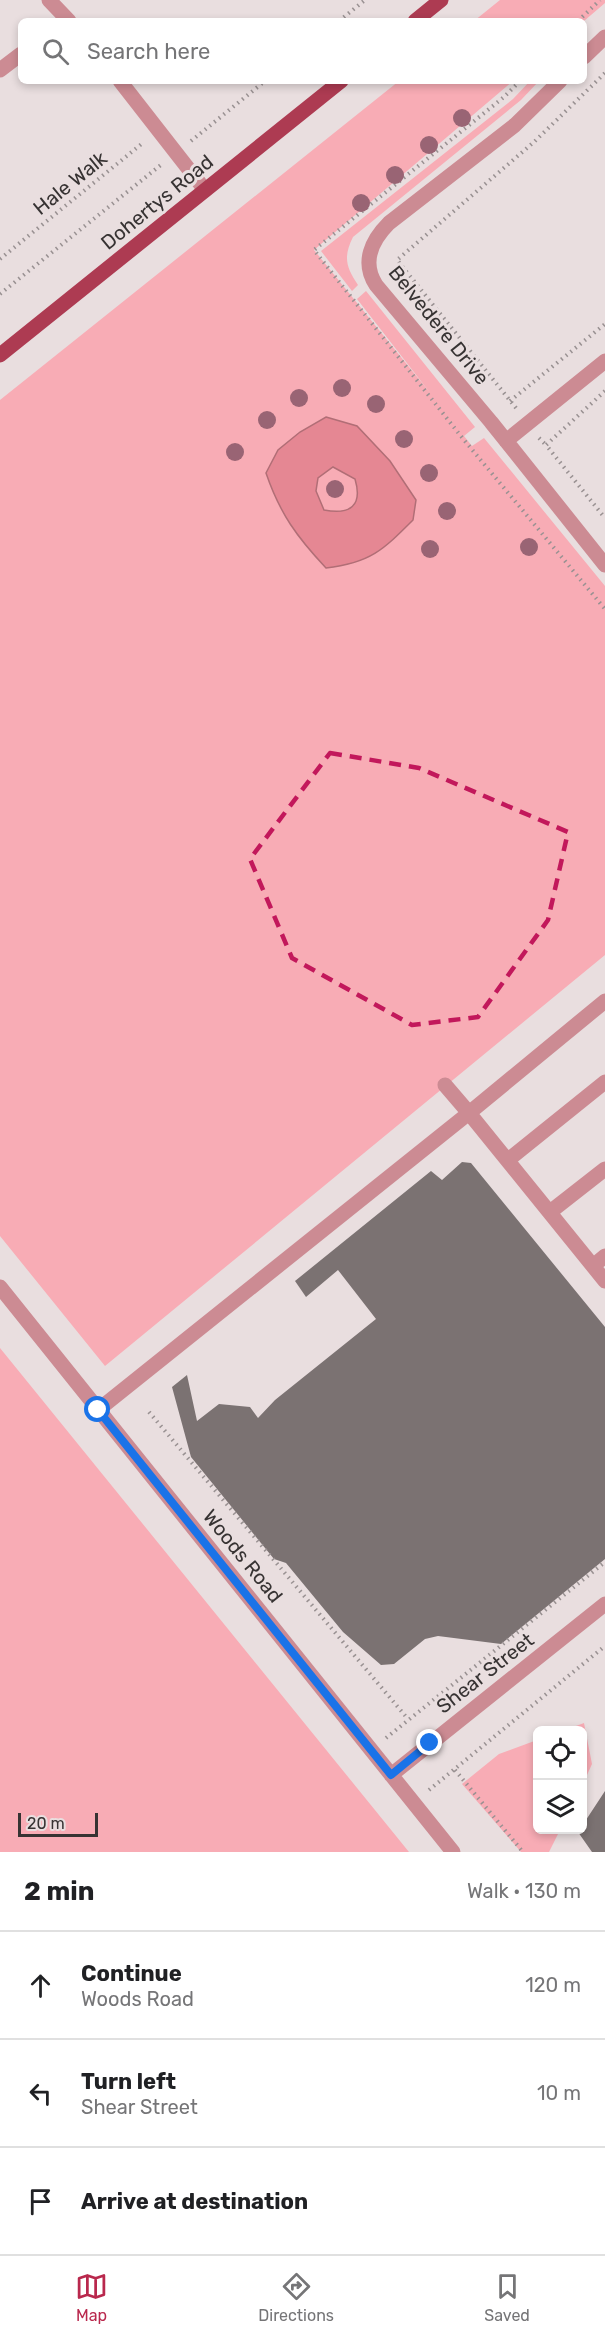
<!DOCTYPE html>
<html lang="en">
<head>
<meta charset="utf-8">
<style>
	body { margin:0; font-family:Rubik,sans-serif; background:#f2f2f2; color:#202124 }
	.controls { position:absolute; right:18px; bottom:18px; display:grid; overflow:hidden; border-radius:9px; box-shadow:0 3px 9px #0003 }
	.controls button { width:54px; height:54px; display:grid; place-items:center; padding:0; border:0; border-bottom:2px solid #e0e0e0; background:#fff; color:#202124; font:30px sans-serif }
	.scale { position:absolute; left:18px; bottom:15px; width:80px; box-sizing:border-box; padding-left:6px; border:3px solid #373333; border-top:0; font-size:16px; line-height:21px; white-space:nowrap; color:#373333; -webkit-text-stroke:4px #e9dedf; paint-order:stroke }
	.stop { position:absolute; width:18px; height:18px; margin:-14px; border:4px solid #1a73e8; border-radius:50%; background:#fff }
	.stop.end { background:#1a73e8; border-color:#fff; box-shadow:0 2px 6px #0008 }
	.list { margin:0; padding:0; list-style:none }
	h2 { display:flex; justify-content:space-between; align-items:center; height:78px; margin:0; padding:0 24px; font-size:26px }
	h2 small { font-size:20px; font-weight:400; color:#757577 }
	.list li { display:grid; grid-template-columns:39px 1fr auto; gap:18px; align-items:center; box-sizing:border-box; height:108px; padding:0 24px; border-top:2px solid #e0e0e0 }
	.list b { display:block; font-size:22px; white-space:nowrap }
	.list p { margin:0; font-size:20px; white-space:nowrap; color:#757577 }
	.list em { font-size:20px; font-style:normal; color:#757577 }
	.icon { flex:none; width:33px; height:33px; fill:none; stroke:currentColor; stroke-width:2; stroke-linecap:round; stroke-linejoin:round }
	.map { position:relative; flex:none; width:605px; height:1852px; overflow:hidden }
	.search { position:absolute; background:#fff; box-shadow:0 3px 9px #0003; left:18px; right:18px; top:18px; height:66px; display:flex; align-items:center; gap:15px; box-sizing:border-box; padding:0 21px; border-radius:9px; color:#757577; font-size:22px }
	.sheet { height:402px; background:#fff }
	nav { display:flex; justify-content:space-around; align-items:center; box-sizing:border-box; height:84px; border-top:2px solid #e0e0e0; background:#fff; font-size:16px; color:#757577 }
	nav a { display:grid; justify-items:center; gap:3px }
	nav .on { color:#b9284d }
	.map>svg:first-child { display:block }
	.green { fill:#f8acb5 }
	.water { fill:#e58793; stroke:#b16e76; stroke-width:1.5; fill-rule:evenodd }
	.building { fill:#7b7272 }
	.lines { fill:none; stroke-linecap:round; stroke-linejoin:round }
	.path { stroke:#999192; stroke-width:4; stroke-dasharray:1.5 4.5; stroke-linecap:butt }
	.minor { stroke:#cc8b93; stroke-width:15 }
	.major { stroke:#ad3b52; stroke-width:15 }
	.tree { fill:#996474 }
	.route { stroke:#1a73e8; stroke-width:8 }
	.marked { fill:none; stroke:#c2185b; stroke-width:4.5; stroke-dasharray:12 8; stroke-linejoin:round }
	.labels { text-anchor:middle; stroke-width:6; stroke-linejoin:round; paint-order:stroke }
	.street-label { font-size:20px; fill:#373333; stroke:#e9dedf }
</style>
</head>
<body>
<div class="map">
<svg width="605" height="1852" viewBox="0 0 605 1852">
	<rect width="100%" height="100%" fill="#e9dedf"/>
	<!-- green -->
	<path class="green" d="M500 0H605V3L584 21H474Z
		M399 81H513L314 250 431 394 357 299 366 291 475 427 464 436 472 446 484 438 605 586V955L105 1366 0 1236V400Z
		M530 81H539L521 100 353 237C343 257 346 267 358 285L352 291 321 251 513 99Z
		M0 1348 409 1852H0Z
		M584 1723 592 1764 583 1784 582 1730H565Z
		M537 1740 538 1830H560L549 1852H521L462 1784 499 1754Z"/>
	<!-- water -->
	<path class="water" d="M326 417 357 426 390 461 416 500 413 520C383 550 370 563 326 568 297 537 280 514 266 473L278 450 300 432ZM333 467 355 479C363 506 350 515 324 510L316 491 318 478Z"/>
	<!-- building -->
	<path class="building" d="M462 1162 471 1163 605 1327V1559L501 1644 438 1636 425 1639 394 1664 381 1665 343 1632 286 1563 274 1559 191 1457 172 1387 187 1375 197 1421 219 1404 250 1407 258 1418 275 1400 376 1319 338 1270 306 1297 295 1281 431 1171 442 1180Z
		M605 1791V1852H592L578 1832 582 1830V1826Z"/>
	<g class="lines">
		<!-- path -->
		<path class="path" d="M339 21 365 0
			M578 21 600 0
			M520 81 504 97 314 250 464 440 605 609
			M191 141 265 81
			M0 259 144 142
			M0 294 162 164
			M605 391 546 445 605 518
			M510 401 605 324
			M516 408 397 260 534 142 605 73
			M539 438 546 445
			M149 1412 408 1719
			M386 1738 605 1562
			M455 1770 523 1852
			M429 1790 605 1646"/>
		<!-- minor -->
		<path class="minor" d="M49 0 69 21
			M584 57 605 37
			M0 70 21 54
			M120 81 205 190
			M560 81 515 125 389 223C372 240 361 262 376 285L491 422 605 565
			M506 441 605 361
			M445 1085 469 1113 605 1001
			M508 1160 605 1082
			M550 1212 605 1169
			M593 1266 605 1256
			M0 1287 453 1852
			M98 1410 469 1113 605 1281
			M391 1775 605 1604"/>
		<!-- major -->
		<path class="major" d="M415 21 441 0
			M0 355 341 81"/>
	</g>
	<!-- trees -->
	<g class="tree">
		<circle cx="462" cy="118" r="9"/>
		<circle cx="429" cy="145" r="9"/>
		<circle cx="395" cy="175" r="9"/>
		<circle cx="361" cy="203" r="9"/>
		<circle cx="342" cy="388" r="9"/>
		<circle cx="299" cy="398" r="9"/>
		<circle cx="376" cy="404" r="9"/>
		<circle cx="267" cy="420" r="9"/>
		<circle cx="404" cy="439" r="9"/>
		<circle cx="235" cy="452" r="9"/>
		<circle cx="429" cy="473" r="9"/>
		<circle cx="335" cy="489" r="9"/>
		<circle cx="447" cy="511" r="9"/>
		<circle cx="529" cy="547" r="9"/>
		<circle cx="430" cy="549" r="9"/>
	</g>
	<g class="lines">
		<!-- route -->
		<path class="route" d="M98 1410 391 1775 430 1743"/>
	</g>
	<!-- marked area -->
	<path class="marked" d="M330 753 419 768 568 832 548 920 478 1017 412 1025 292 958 250 859Z"/>
	<g class="labels">
		<!-- street labels -->
		<g class="street-label">
			<text transform="translate(70 183) rotate(-39)" y="7">Hale Walk</text>
			<text transform="translate(157 202) rotate(-39)" y="7">Dohertys Road</text>
			<text transform="translate(439 325) rotate(51)" y="7">Belvedere Drive</text>
			<text transform="translate(243 1556) rotate(51)" y="7">Woods Road</text>
			<text transform="translate(485 1673) rotate(-38)" y="7">Shear Street</text>
		</g>
	</g>
</svg>
<div class="controls">
<button><svg class="icon" aria-label="locate" viewBox="0 0 24 24"><circle cx="12" cy="12" r="6"/><path d="M12 2v4M12 18v4M2 12h4M18 12h4"/></svg></button>
<button><svg class="icon" aria-label="layers" viewBox="0 0 24 24"><path d="M12 4l9 5-9 5-9-5zM3 14l9 5 9-5"/></svg></button>
</div>
<div class="scale">20 m</div>
<div class="stop" style="left:98px;top:1410px"></div>
<div class="stop end" style="left:430px;top:1743px"></div>
<div class="search"><svg class="icon" aria-label="search" viewBox="0 0 24 24"><circle cx="10" cy="10" r="6"/><path d="M15 15l6 6"/></svg>Search here</div>
</div>
<section class="sheet">
<h2>2 min<small>Walk · 130 m</small></h2>
<ul class="list">
<li><svg class="icon" aria-label="ahead" viewBox="0 0 24 24"><path d="M12 20V5M6 11l6-6 6 6"/></svg><div><b>Continue</b><p>Woods Road</p></div><em>120 m</em></li>
<li><svg class="icon" aria-label="left" viewBox="0 0 24 24"><path d="M17 20v-9H6M10 6l-5 5 5 5"/></svg><div><b>Turn left</b><p>Shear Street</p></div><em>10 m</em></li>
<li><svg class="icon" aria-label="arrive" viewBox="0 0 24 24"><path d="M6 21V4h12l-3 4 3 4H6"/></svg><div><b>Arrive at destination</b></div></li>
</ul>
</section>
<nav>
<a class="on"><svg class="icon" aria-label="map" viewBox="0 0 24 24"><path d="M3 6l6-2 6 2 6-2v14l-6 2-6-2-6 2zM9 4v14M15 6v14"/></svg>Map</a>
<a><svg class="icon" aria-label="directions" viewBox="0 0 24 24"><path d="M12 3l9 9-9 9-9-9zM9 14v-3h6M13 9l2 2-2 2"/></svg>Directions</a>
<a><svg class="icon" aria-label="saved" viewBox="0 0 24 24"><path d="M7 4h10v16l-5-4-5 4z"/></svg>Saved</a>
</nav>
</body>
</html>
